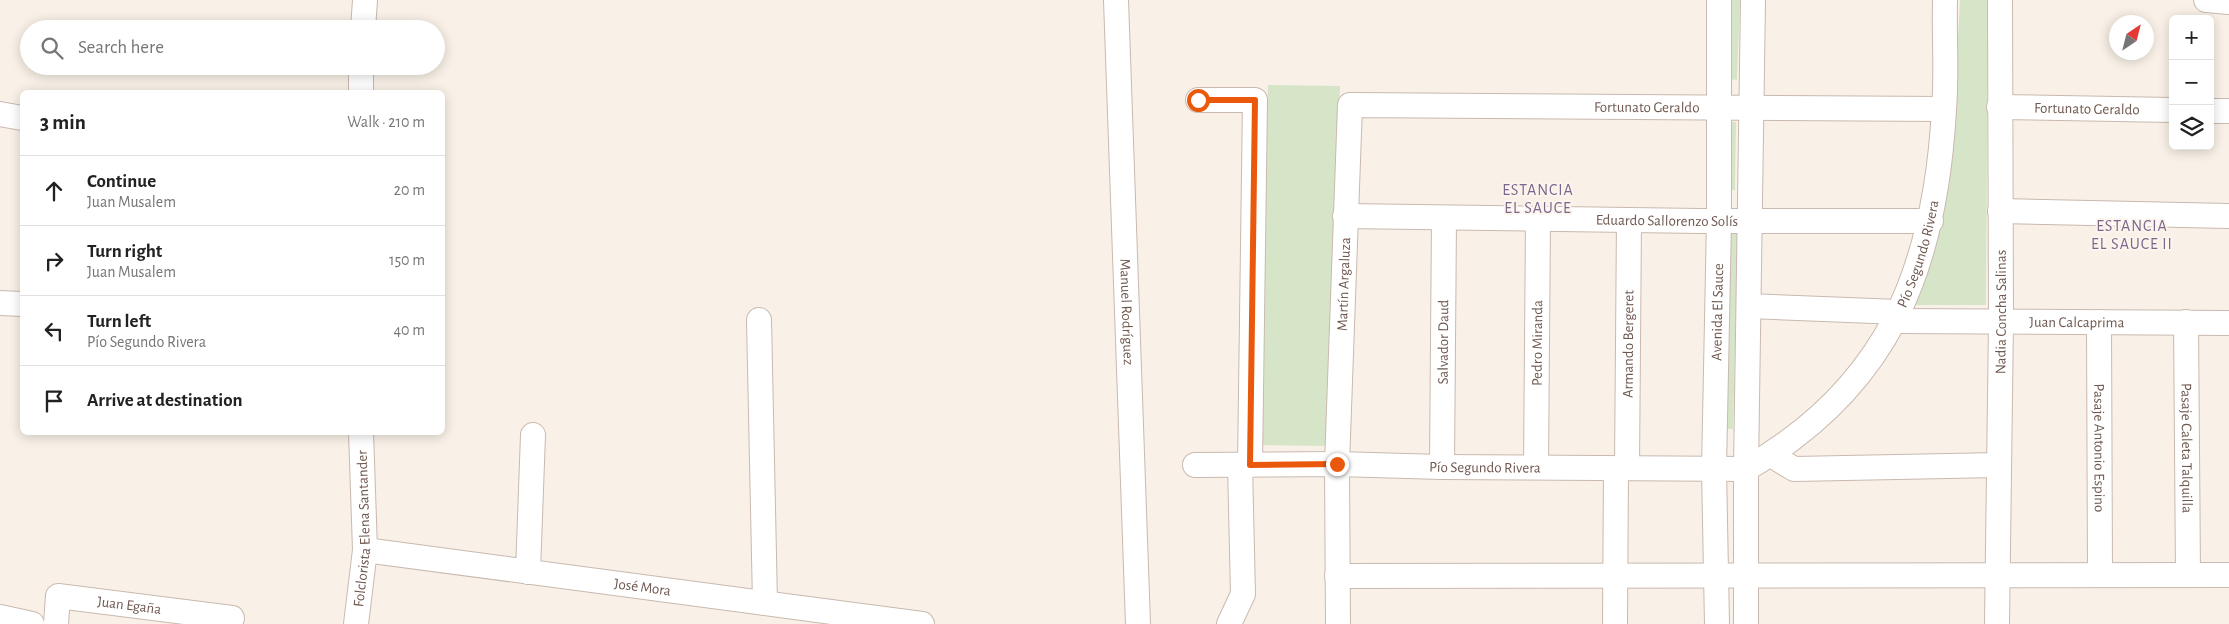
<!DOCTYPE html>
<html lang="en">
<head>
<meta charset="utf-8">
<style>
	body { margin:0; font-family:"Alegreya Sans",sans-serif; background:#f6f6f6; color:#222 }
	.controls { position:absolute; right:15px; top:15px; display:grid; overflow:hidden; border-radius:8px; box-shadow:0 2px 12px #0003 }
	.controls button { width:45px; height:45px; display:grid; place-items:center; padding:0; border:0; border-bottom:1px solid #e0e0e0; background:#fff; color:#222; font:25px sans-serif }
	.compass { position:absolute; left:2109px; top:15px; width:45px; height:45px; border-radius:50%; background:#fff; box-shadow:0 2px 12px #0003; rotate:35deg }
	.stop { position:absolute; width:15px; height:15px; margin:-11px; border:4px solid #ea580c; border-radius:50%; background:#fff }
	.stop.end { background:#ea580c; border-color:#fff; box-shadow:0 1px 5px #0008 }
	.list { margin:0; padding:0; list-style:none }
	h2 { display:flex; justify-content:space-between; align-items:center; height:65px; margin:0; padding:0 20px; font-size:21px }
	h2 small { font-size:16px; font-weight:400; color:#767676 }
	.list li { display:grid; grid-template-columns:32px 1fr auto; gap:15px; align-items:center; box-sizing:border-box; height:70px; padding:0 20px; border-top:1px solid #e0e0e0 }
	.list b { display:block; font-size:19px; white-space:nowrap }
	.list p { margin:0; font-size:16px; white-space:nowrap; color:#767676 }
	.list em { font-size:16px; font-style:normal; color:#767676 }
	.icon { flex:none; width:28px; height:28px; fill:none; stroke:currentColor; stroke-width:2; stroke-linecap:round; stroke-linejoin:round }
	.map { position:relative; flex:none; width:2229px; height:624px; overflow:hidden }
	.search { position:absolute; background:#fff; box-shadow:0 2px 12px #0003; left:20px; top:20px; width:425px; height:55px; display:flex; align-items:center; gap:12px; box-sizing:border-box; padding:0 18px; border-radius:28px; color:#767676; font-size:19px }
	.panel { position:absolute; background:#fff; box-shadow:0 2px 12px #0003; left:20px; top:90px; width:425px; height:345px; border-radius:8px }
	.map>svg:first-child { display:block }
	.green { fill:#d6e5c8 }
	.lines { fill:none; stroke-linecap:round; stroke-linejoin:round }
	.minor-casing { stroke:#c9b9af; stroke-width:26 }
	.minor { stroke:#fff; stroke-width:24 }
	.route { stroke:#ea580c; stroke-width:6 }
	.labels { text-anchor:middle; stroke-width:4; stroke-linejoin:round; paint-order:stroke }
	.street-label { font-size:15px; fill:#6f584f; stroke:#fcf5ed }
	.neighbourhood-label { font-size:16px; letter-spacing:1px; fill:#7c678c; stroke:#fcf5ed }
</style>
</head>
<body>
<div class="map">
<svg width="2229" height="624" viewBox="0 0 2229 624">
	<rect width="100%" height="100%" fill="#f9f1e7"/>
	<!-- green -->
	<path class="green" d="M1732 0H1740L1737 80 1729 79Z
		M1960 0H1988L1986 305H1912L1954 113Z
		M1268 85 1340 86 1329 446 1260 445Z
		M1728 122H1736L1735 190H1728Z
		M1727 228H1738L1733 429H1722Z"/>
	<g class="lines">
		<!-- minor casing -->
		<g class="minor-casing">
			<g id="minor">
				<path id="s1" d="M1116 0 1138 624"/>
				<path d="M2206 0 2229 2"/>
				<path d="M363 29 365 0"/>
				<path d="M361 92V66"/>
				<path d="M1198 100H1255L1250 465"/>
				<path id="s2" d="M1999 107 2173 110"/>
				<path d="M2210 111H2229"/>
				<path d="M0 114 22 118"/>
				<path d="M2000 211 2229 216"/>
				<path id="s3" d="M1345 216 1701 221H1931"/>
				<path d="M0 303 22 304"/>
				<path d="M1749 306 1899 312"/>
				<path d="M759 320 765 603"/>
				<path id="s4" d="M1895 321 2229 323"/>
				<path id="s5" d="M2099 322 2100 575"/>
				<path id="s6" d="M2186 322 2188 575"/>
				<path d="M1771 455 1794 469 1999 465"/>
				<path id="s7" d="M1195 465 1337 464 1442 467 1746 469C1889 387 1935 269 1944 110 1947 73 1944 37 1945 0"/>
				<path id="s8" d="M1442 467 1444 218"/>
				<path id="s9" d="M1536 467 1538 219"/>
				<path id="s10" d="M1627 468 1629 220"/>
				<path id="s11" d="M365 550 922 624"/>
				<path d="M528 572 533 435"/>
				<path d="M1337 576 2229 575"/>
				<path d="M0 617 32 624"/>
				<path id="s12" d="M56 624 58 596 232 618"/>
				<path id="s13" d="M356 624 365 550 361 432"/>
				<path d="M1229 624 1243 594 1240 465"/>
				<path id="s14" d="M1338 624 1337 464 1350 105 1944 109"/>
				<path d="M1615 624 1616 468"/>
				<path id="s15" d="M1717 624 1714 469 1719 221V0"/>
				<path d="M1746 624V469L1753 0"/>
				<path id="s16" d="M1997 624 2001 321 2000 0"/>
			</g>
		</g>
		<!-- minor -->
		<use href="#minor" class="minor"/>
	</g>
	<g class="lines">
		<!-- route -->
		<path class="route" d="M1198 100H1255L1250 465 1337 464"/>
	</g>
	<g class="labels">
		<!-- street labels -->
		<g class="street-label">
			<text dy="5" stroke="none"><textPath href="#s14" startOffset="816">Fortunato Geraldo</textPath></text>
			<text dy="5" stroke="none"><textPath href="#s2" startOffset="88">Fortunato Geraldo</textPath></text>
			<text dy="5" stroke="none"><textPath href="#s3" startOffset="322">Eduardo Sallorenzo Solís</textPath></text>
			<text dy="5" stroke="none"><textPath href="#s7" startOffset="835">Pío Segundo Rivera</textPath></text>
			<text dy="5" stroke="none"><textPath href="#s14" startOffset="340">Martín Argaluza</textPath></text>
			<text dy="5" stroke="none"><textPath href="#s1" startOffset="312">Manuel Rodríguez</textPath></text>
			<text dy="5" stroke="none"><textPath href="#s15" startOffset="312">Avenida El Sauce</textPath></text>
			<text dy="5" stroke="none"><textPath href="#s16" startOffset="312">Nadia Concha Salinas</textPath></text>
			<text dy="5" stroke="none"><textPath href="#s4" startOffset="182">Juan Calcaprima</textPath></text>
			<text dy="5" stroke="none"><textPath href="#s8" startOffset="125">Salvador Daud</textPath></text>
			<text dy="5" stroke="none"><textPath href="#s9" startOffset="124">Pedro Miranda</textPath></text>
			<text dy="5" stroke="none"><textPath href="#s10" startOffset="124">Armando Bergeret</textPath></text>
			<text dy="5" stroke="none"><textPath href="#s5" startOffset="126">Pasaje Antonio Espino</textPath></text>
			<text dy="5" stroke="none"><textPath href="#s6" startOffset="126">Pasaje Caleta Talquilla</textPath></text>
			<text dy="5" stroke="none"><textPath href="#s7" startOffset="290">Pío Segundo Rivera</textPath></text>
			<text dy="5" stroke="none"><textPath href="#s13" startOffset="96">Folclorista Elena Santander</textPath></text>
			<text dy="5" stroke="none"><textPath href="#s11" startOffset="280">José Mora</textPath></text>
			<text dy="5" stroke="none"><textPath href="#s12" startOffset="100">Juan Egaña</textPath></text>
		</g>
		<!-- neighbourhood labels -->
		<g class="neighbourhood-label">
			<text x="1538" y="195">ESTANCIA<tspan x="1538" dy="18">EL SAUCE</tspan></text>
			<text x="2132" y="231">ESTANCIA<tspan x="2132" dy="18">EL SAUCE II</tspan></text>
		</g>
	</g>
</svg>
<div class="controls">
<button>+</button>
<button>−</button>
<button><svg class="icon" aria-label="layers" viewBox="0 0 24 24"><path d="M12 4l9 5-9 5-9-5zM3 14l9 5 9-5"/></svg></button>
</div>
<svg class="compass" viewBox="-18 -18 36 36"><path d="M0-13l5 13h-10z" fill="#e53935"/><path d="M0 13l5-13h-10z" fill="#767676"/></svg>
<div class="stop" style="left:1198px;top:100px"></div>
<div class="stop end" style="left:1337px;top:464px"></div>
<div class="search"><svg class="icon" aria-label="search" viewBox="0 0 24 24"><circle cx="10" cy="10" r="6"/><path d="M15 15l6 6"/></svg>Search here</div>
<section class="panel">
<h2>3 min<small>Walk · 210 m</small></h2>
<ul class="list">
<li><svg class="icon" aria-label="ahead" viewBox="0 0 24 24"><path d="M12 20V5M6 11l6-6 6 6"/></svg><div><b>Continue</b><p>Juan Musalem</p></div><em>20 m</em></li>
<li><svg class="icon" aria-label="right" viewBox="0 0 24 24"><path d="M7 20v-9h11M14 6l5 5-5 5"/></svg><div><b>Turn right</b><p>Juan Musalem</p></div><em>150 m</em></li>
<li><svg class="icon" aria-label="left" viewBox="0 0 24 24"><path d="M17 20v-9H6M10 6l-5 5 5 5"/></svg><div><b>Turn left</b><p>Pío Segundo Rivera</p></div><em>40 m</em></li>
<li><svg class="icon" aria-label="arrive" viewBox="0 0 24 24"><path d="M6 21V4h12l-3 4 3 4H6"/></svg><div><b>Arrive at destination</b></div></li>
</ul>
</section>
</div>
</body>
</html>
